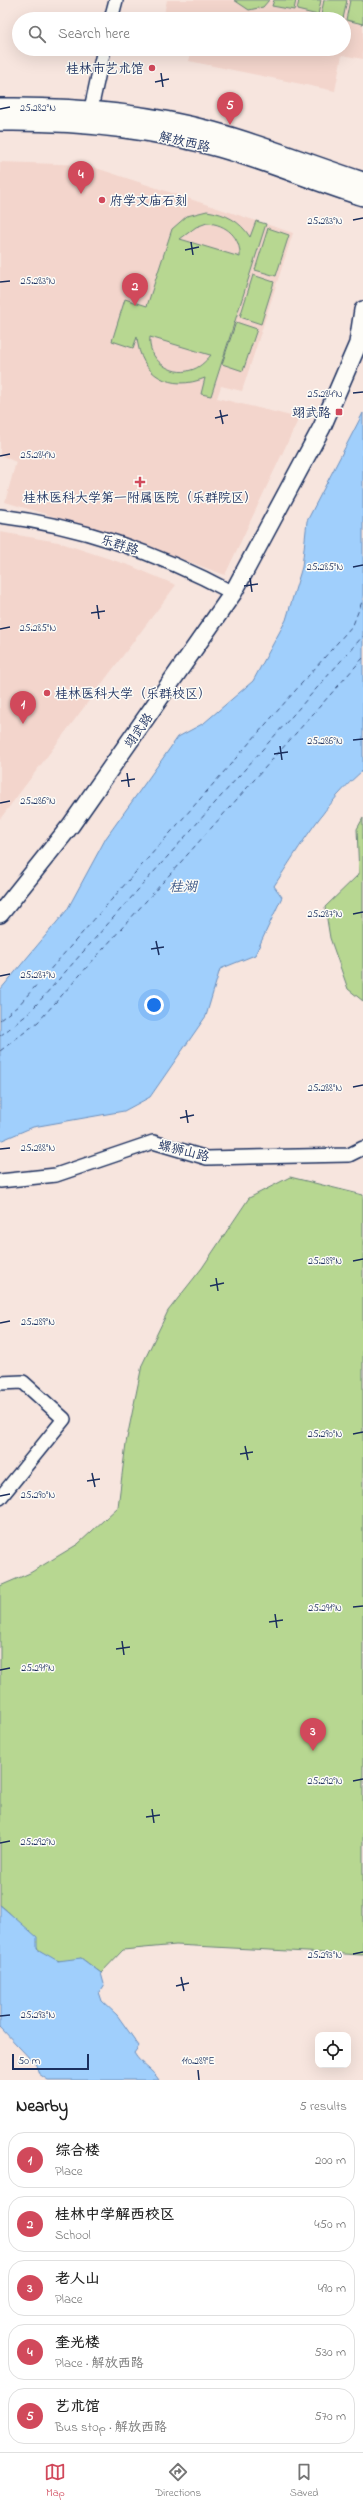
<!DOCTYPE html>
<html lang="en">
<head>
<meta charset="utf-8">
<style>
	body { margin:0; font-family:"Indie Flower","LXGW WenKai TC",sans-serif; background:#f6f6f6; color:#222 }
	.controls { position:absolute; right:12px; bottom:12px; display:grid; overflow:hidden; border-radius:8px; box-shadow:0 4px 16px #0002 }
	.controls button { width:36px; height:36px; display:grid; place-items:center; padding:0; border:0; border-bottom:1px solid #e0e0e0; background:#fff; color:#222; font:20px sans-serif }
	.scale { position:absolute; left:12px; bottom:10px; width:77px; box-sizing:border-box; padding-left:4px; border:2px solid #1b2f5e; border-top:0; font-size:11px; line-height:14px; white-space:nowrap; color:#1b2f5e; -webkit-text-stroke:3px #fdfcf7; paint-order:stroke }
	.you { position:absolute; left:154px; top:1005px; width:14px; height:14px; margin:-10px; border:3px solid #fff; border-radius:50%; background:#1a73e8; box-shadow:0 0 0 6px #1a73e833 }
	.badge { display:grid; place-items:center; width:26px; height:26px; border-radius:50%; background:#d1495b; color:#fff; font-size:13px; font-weight:700 }
	.pin { position:absolute; translate:-50% -33px; filter:drop-shadow(0 1px 2px #0008) }
	.pin::after { content:''; position:absolute; top:21px; width:14px; height:12px; background:inherit; clip-path:polygon(0 0,100% 0,50% 100%) }
	.list { margin:0; padding:0; list-style:none }
	h2 { display:flex; justify-content:space-between; align-items:center; height:52px; margin:0; padding:0 16px; font-size:17px }
	h2 small { font-size:13px; font-weight:400; color:#767676 }
	.list li { display:grid; grid-template-columns:26px 1fr auto; gap:12px; align-items:center; box-sizing:border-box; height:56px; margin:0 8px 8px; padding:0 8px; border:1px solid #e0e0e0; border-radius:16px }
	.list b { display:block; font-size:15px; white-space:nowrap }
	.list p { margin:0; font-size:13px; white-space:nowrap; color:#767676 }
	.list em { font-size:13px; font-style:normal; color:#767676 }
	.icon { flex:none; width:22px; height:22px; fill:none; stroke:currentColor; stroke-width:2; stroke-linecap:round; stroke-linejoin:round }
	.map { position:relative; flex:none; width:363px; height:2080px; overflow:hidden }
	.search { position:absolute; background:#fff; box-shadow:0 4px 16px #0002; left:12px; right:12px; top:12px; height:44px; display:flex; align-items:center; gap:10px; box-sizing:border-box; padding:0 14px; border-radius:22px; color:#767676; font-size:15px }
	.sheet { height:372px; background:#fff }
	nav { display:flex; justify-content:space-around; align-items:center; box-sizing:border-box; height:56px; border-top:1px solid #e0e0e0; background:#fff; font-size:11px; color:#767676 }
	nav a { display:grid; justify-items:center; gap:2px }
	nav .on { color:#d1495b }
	.map>svg:first-child { display:block }
	.built { fill:#f3d5cc }
	.green { fill:#b7d791; stroke:#698378; fill-rule:evenodd }
	.water { fill:#a0cffc; stroke:#6b8fbd }
	.lines { fill:none; stroke-linecap:round; stroke-linejoin:round }
	.ferry { stroke:#3c5786; stroke-width:1; stroke-dasharray:5 4; stroke-linecap:butt }
	.minor-casing { stroke:#1b2f5e; stroke-width:16 }
	.major-casing { stroke:#1b2f5e; stroke-width:20 }
	.minor { stroke:#fdfcf7; stroke-width:13 }
	.major { stroke:#fdfcf7; stroke-width:17 }
	.ticks { fill:none; stroke:#1b2f5e; stroke-width:1.5 }
	.poi-dot { fill:#d1495b; stroke:#fdfcf7; stroke-width:1.5 }
	.labels { text-anchor:middle; stroke-width:3; stroke-linejoin:round; paint-order:stroke }
	.poi-label { font-size:13px; fill:#1b2f5e; stroke:#fdfcf7; text-anchor:end }
	.street-label { font-size:13px; fill:#1b2f5e; stroke:#fdfcf7 }
	.water-label { font-size:14px; font-style:italic; fill:#3c5786; stroke:#fdfcf7 }
	.ticks-label { font-size:10px; text-anchor:middle; fill:#1b2f5e; stroke:#fdfcf7; stroke-width:3; stroke-linejoin:round; paint-order:stroke }
</style>
</head>
<body>
<div class="map">
<svg width="363" height="2080" viewBox="0 0 363 2080">
	<rect width="100%" height="100%" fill="#f7e5de"/>
	<filter id="ink" filterUnits="userSpaceOnUse"><feTurbulence type="fractalNoise" baseFrequency=".025" numOctaves="2"/><feDisplacementMap in="SourceGraphic" scale="8" xChannelSelector="R" yChannelSelector="G"/><feConvolveMatrix kernelMatrix="1 2 1 2 8 2 1 2 1" color-interpolation-filters="sRGB"/></filter>
	<g filter="url(#ink)">
		<!-- built -->
		<path class="built" d="M167 0H363V59L342 55 335 91 189 61 192 49H344V19H163Z
			M0 162 87 165 293 233 242 391 221 386 217 398 299 418 225 575 119 536 5 502 16 462 0 455Z
			M0 532 58 542 131 566 176 585 0 819Z"/>
		<!-- green -->
		<path class="green" d="M234 0H269L263 7 249 10Z
			M274 0H296L294 10 272 6Z
			M299 0H321L318 15 297 10Z
			M324 0H347L343 19 321 15Z
			M350 0H363V24L346 20Z
			M207 211C226 214 240 221 250 237L256 221 266 224 211 396 201 394 205 378C171 392 140 376 137 337L133 348 112 341 125 299 147 306 172 229 187 216ZM207 223C226 224 241 237 240 257L180 239 196 227ZM150 337 210 355H211C205 362 199 368 191 370 171 377 147 359 150 337Z
			M268 228 289 235 276 276 255 270Z
			M253 275 274 282 261 324 240 317Z
			M236 322 257 329 243 371 222 364Z
			M363 818V1001L348 989 330 938 325 907 359 874 357 829Z
			M290 1177 363 1195V1955L176 1945 123 1950 101 1973 81 1958C36 1974 28 1924 0 1905V1586L30 1573 78 1544 118 1507 126 1443 142 1365 168 1311 202 1268 249 1198Z"/>
		<!-- water -->
		<path class="water" d="M363 413V770C326 802 300 846 274 886L282 897 255 955 220 969 206 1016 150 1097 124 1111 33 1127 0 1141V990L67 910 106 838 178 737 204 723 253 681 286 620 302 567 307 521Z
			M0 1905 37 1937V1949L58 1961 81 1958 101 1973 104 1984 99 1992 102 2001 117 2015 139 2046 134 2053C141 2065 152 2069 159 2080H48L39 2074 36 2065 0 2027Z"/>
		<g class="lines">
			<!-- ferry -->
			<path class="ferry" d="M0 1020 18 1006 353 625 363 599
				M0 1036 28 1014 363 636
				M0 1051 38 1022 363 658"/>
			<!-- minor casing -->
			<g class="minor-casing">
				<path id="minor" d="M111 19 116 0
					M89 118 104 49
					M0 516C82 526 160 554 233 593
					M0 1181 56 1175 153 1142 207 1158 349 1155 363 1148
					M0 1383 23 1382 64 1419 0 1498"/>
			</g>
			<!-- major casing -->
			<g class="major-casing">
				<path id="major" d="M0 107C72 106 144 112 213 131 264 145 313 165 363 181
					M0 122C74 121 147 128 219 148 268 162 315 182 363 197
					M358 343 363 310
					M0 914 71 825 233 593 322 427 363 332"/>
			</g>
			<!-- minor -->
			<use href="#minor" class="minor"/>
			<!-- major -->
			<use href="#major" class="major"/>
		</g>
	</g>
	<!-- ticks -->
	<path class="ticks" d="M161 73 163 87M155 82 169 79M0 109 10 107M353 220 363 218M191 242 193 255M185 250 199 247M0 282 10 281M353 393 363 392M220 410 223 424M215 418 228 415M0 456 10 454M353 567 363 565M250 578 252 592M244 586 258 584M97 605 99 619M91 613 105 611M0 629 10 627M353 740 363 739M280 746 282 760M274 754 288 752M127 773 129 787M121 781 135 779M0 803 10 801M353 914 363 912M156 941 159 955M151 949 164 947M0 976 10 974M353 1087 363 1085M186 1110 188 1123M180 1118 194 1115M0 1149 10 1148M353 1261 363 1259M216 1278 218 1291M210 1286 224 1283M0 1323 10 1321M353 1434 363 1432M245 1446 248 1460M240 1454 253 1452M92 1473 95 1487M87 1481 100 1479M0 1496 10 1494M353 1607 363 1606M275 1614 277 1628M269 1622 283 1620M122 1641 124 1655M116 1649 130 1647M0 1670 10 1668M353 1781 363 1779M152 1809 154 1823M146 1817 160 1815M0 1843 10 1841M353 1954 363 1952M181 1977 184 1991M176 1986 189 1983M0 2016 10 2015M198 2070 199 2080"/>
	<!-- markers -->
	<g class="poi-dot">
		<circle cx="152" cy="68" r="4"/>
		<circle cx="102" cy="200" r="4"/>
		<rect x="335" y="408" width="8" height="8" rx="2"/>
		<path d="M138 476h4v4h4v4h-4v4h-4v-4h-4v-4h4z"/>
		<circle cx="47" cy="693" r="4"/>
	</g>
	<g class="labels">
		<!-- poi labels -->
		<g class="poi-label">
			<text x="144" y="73">桂林市艺术馆</text>
			<text x="110" y="205" text-anchor="start">府学文庙石刻</text>
			<text x="331" y="417">翊武路</text>
			<text x="140" y="502" text-anchor="middle">桂林医科大学第一附属医院（乐群院区）</text>
			<text x="55" y="698" text-anchor="start">桂林医科大学（乐群校区）</text>
		</g>
		<!-- street labels -->
		<g class="street-label">
			<text transform="translate(185 141) rotate(13)" y="5">解放西路</text>
			<text transform="translate(120 544) rotate(18)" y="5">乐群路</text>
			<text transform="translate(138 730) rotate(-55)" y="5">翊武路</text>
			<text transform="translate(184 1150) rotate(14)" y="5">螺狮山路</text>
		</g>
		<!-- water labels -->
		<g class="water-label">
			<text x="183" y="891">桂湖</text>
		</g>
	</g>
	<g class="ticks-label">
		<text x="38" y="111">25.282°N</text>
		<text x="325" y="224">25.283°N</text>
		<text x="38" y="284">25.283°N</text>
		<text x="325" y="397">25.284°N</text>
		<text x="38" y="458">25.284°N</text>
		<text x="325" y="570">25.285°N</text>
		<text x="38" y="631">25.285°N</text>
		<text x="325" y="744">25.286°N</text>
		<text x="38" y="804">25.286°N</text>
		<text x="325" y="917">25.287°N</text>
		<text x="38" y="978">25.287°N</text>
		<text x="325" y="1091">25.288°N</text>
		<text x="38" y="1151">25.288°N</text>
		<text x="325" y="1264">25.289°N</text>
		<text x="38" y="1325">25.289°N</text>
		<text x="325" y="1437">25.290°N</text>
		<text x="38" y="1498">25.290°N</text>
		<text x="325" y="1611">25.291°N</text>
		<text x="38" y="1671">25.291°N</text>
		<text x="325" y="1784">25.292°N</text>
		<text x="38" y="1845">25.292°N</text>
		<text x="325" y="1958">25.293°N</text>
		<text x="38" y="2018">25.293°N</text>
		<text x="198" y="2064">110.289°E</text>
	</g>
</svg>
<div class="controls">
<button><svg class="icon" aria-label="locate" viewBox="0 0 24 24"><circle cx="12" cy="12" r="6"/><path d="M12 2v4M12 18v4M2 12h4M18 12h4"/></svg></button>
</div>
<div class="scale">50 m</div>
<div class="you"></div>
<div class="pin badge" style="left:23px;top:724px">1</div>
<div class="pin badge" style="left:135px;top:306px">2</div>
<div class="pin badge" style="left:313px;top:1751px">3</div>
<div class="pin badge" style="left:81px;top:194px">4</div>
<div class="pin badge" style="left:230px;top:125px">5</div>
<div class="search"><svg class="icon" aria-label="search" viewBox="0 0 24 24"><circle cx="10" cy="10" r="6"/><path d="M15 15l6 6"/></svg>Search here</div>
</div>
<section class="sheet">
<h2>Nearby<small>5 results</small></h2>
<ul class="list">
<li><span class="badge">1</span><div><b>综合楼</b><p>Place</p></div><em>200 m</em></li>
<li><span class="badge">2</span><div><b>桂林中学解西校区</b><p>School</p></div><em>450 m</em></li>
<li><span class="badge">3</span><div><b>老人山</b><p>Place</p></div><em>490 m</em></li>
<li><span class="badge">4</span><div><b>奎光楼</b><p>Place · 解放西路</p></div><em>530 m</em></li>
<li><span class="badge">5</span><div><b>艺术馆</b><p>Bus stop · 解放西路</p></div><em>570 m</em></li>
</ul>
</section>
<nav>
<a class="on"><svg class="icon" aria-label="map" viewBox="0 0 24 24"><path d="M3 6l6-2 6 2 6-2v14l-6 2-6-2-6 2zM9 4v14M15 6v14"/></svg>Map</a>
<a><svg class="icon" aria-label="directions" viewBox="0 0 24 24"><path d="M12 3l9 9-9 9-9-9zM9 14v-3h6M13 9l2 2-2 2"/></svg>Directions</a>
<a><svg class="icon" aria-label="saved" viewBox="0 0 24 24"><path d="M7 4h10v16l-5-4-5 4z"/></svg>Saved</a>
</nav>
</body>
</html>
